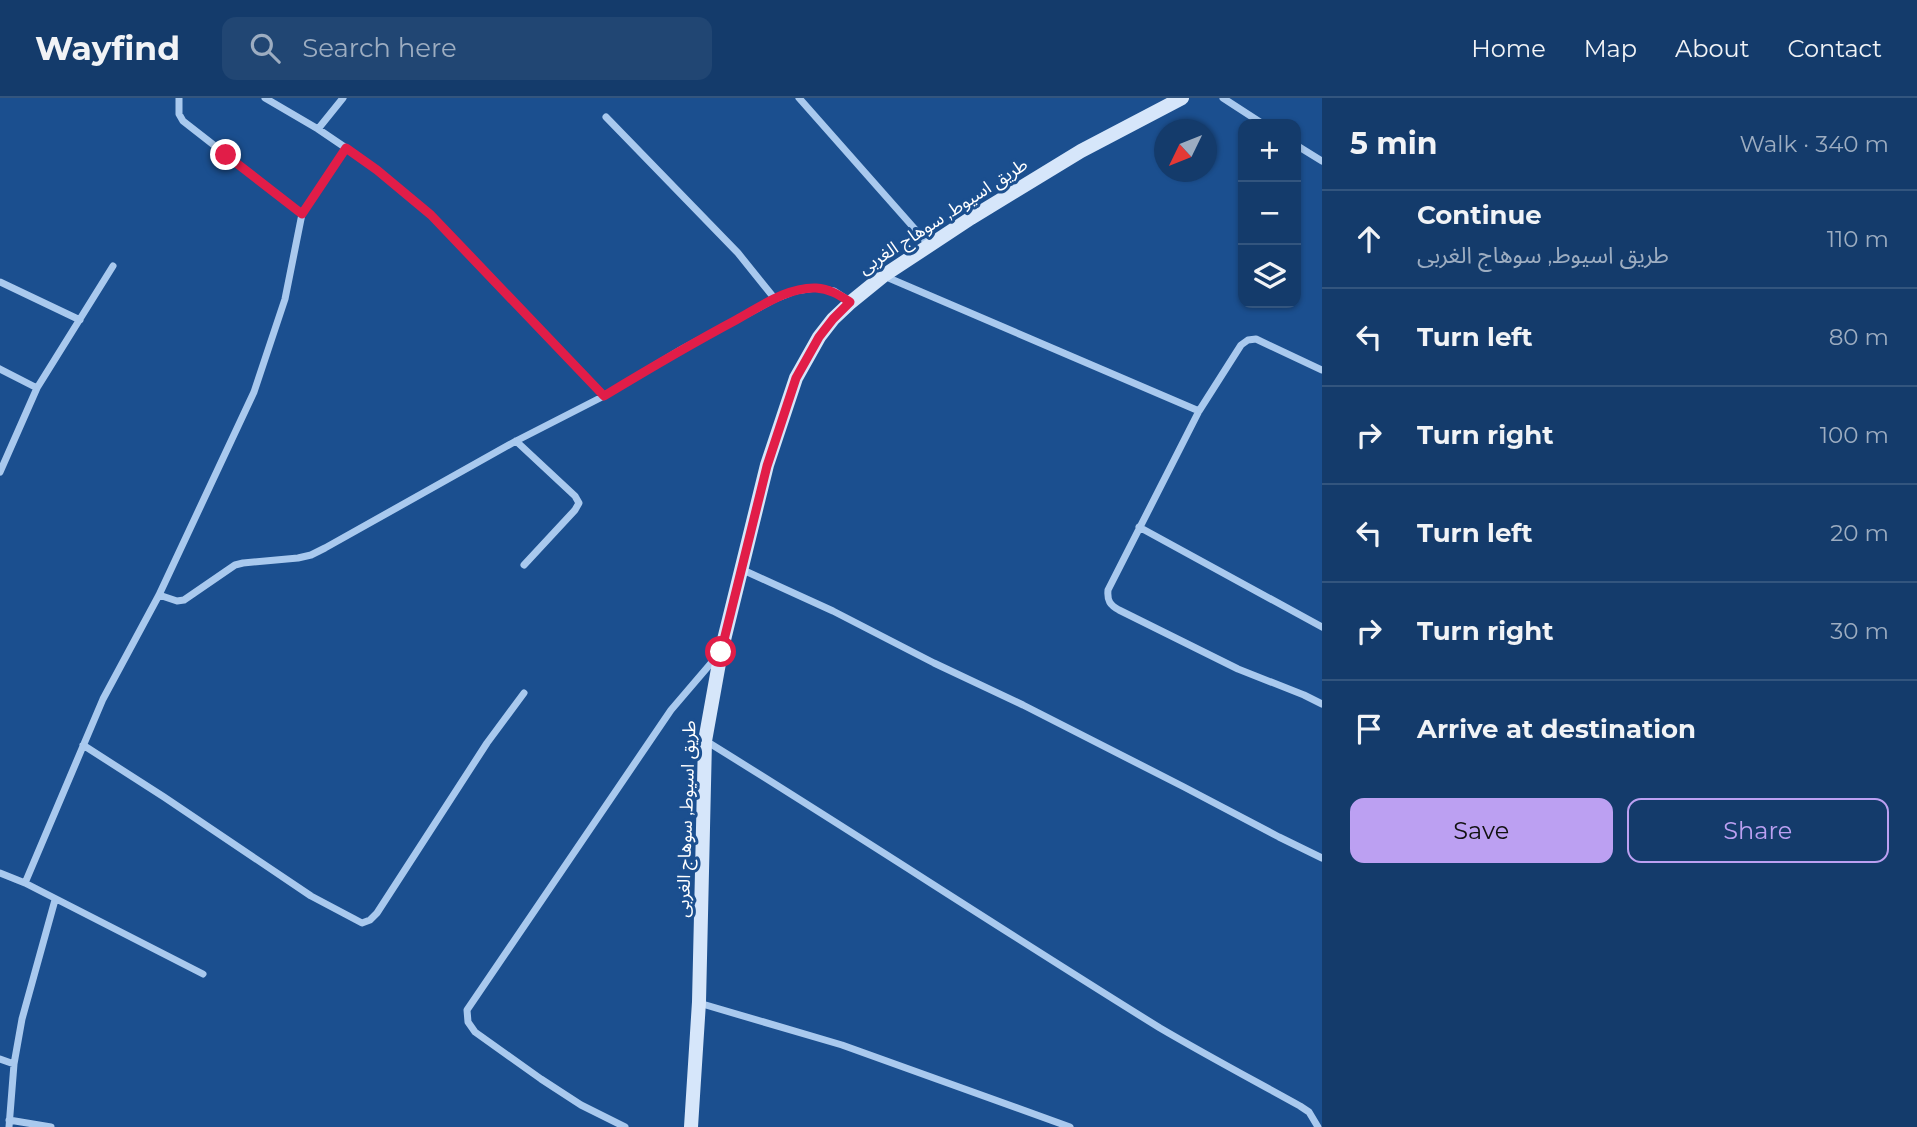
<!DOCTYPE html>
<html lang="en">
<head>
<meta charset="utf-8">
<style>
	body { margin:0; font-family:Montserrat,"Noto Sans Arabic",sans-serif; background:#214673; color:#f1f3f6 }
	.controls { position:absolute; right:21px; top:21px; display:grid; overflow:hidden; border-radius:14px; box-shadow:0 2px 5px #0004 }
	.controls button { width:63px; height:63px; display:grid; place-items:center; padding:0; border:0; border-bottom:2px solid #33557e; background:#143b6b; color:#f1f3f6; font:35px sans-serif }
	.compass { position:absolute; left:1154px; top:21px; width:63px; height:63px; border-radius:50%; background:#143b6b; box-shadow:0 2px 5px #0004; rotate:227deg }
	.stop { position:absolute; width:21px; height:21px; margin:-16px; border:5px solid #e11d48; border-radius:50%; background:#fff }
	.stop.end { background:#e11d48; border-color:#fff; box-shadow:0 2px 7px #0008 }
	.list { margin:0; padding:0; list-style:none }
	h2 { display:flex; justify-content:space-between; align-items:center; height:91px; margin:0; padding:0 28px; font-size:30px }
	h2 small { font-size:23px; font-weight:400; color:#9dadc1 }
	.list li { display:grid; grid-template-columns:46px 1fr auto; gap:21px; align-items:center; box-sizing:border-box; height:98px; padding:0 28px; border-top:2px solid #33557e }
	.list b { display:block; font-size:26px; white-space:nowrap }
	.list p { margin:0; font-size:23px; white-space:nowrap; color:#9dadc1 }
	.list em { font-size:23px; font-style:normal; color:#9dadc1 }
	.actions { display:flex; gap:14px; padding:21px 28px }
	.actions a { flex:1; padding:16px 0; border:2px solid #bca0f2; border-radius:14px; text-align:center; font-size:24px; color:#bca0f2 }
	.actions .main { background:#bca0f2; color:#111 }
	.icon { flex:none; width:38px; height:38px; fill:none; stroke:currentColor; stroke-width:2; stroke-linecap:round; stroke-linejoin:round }
	.map { position:relative; flex:none; width:1322px; height:1029px; overflow:hidden }
	header { display:flex; align-items:center; gap:42px; box-sizing:border-box; height:98px; padding:0 35px; background:#143b6b; border-bottom:2px solid #33557e }
	header strong { font-size:33px }
	nav { display:flex; gap:38px; margin-inline-start:auto; font-size:24px }
	.search { width:490px; height:63px; background:#214673; display:flex; align-items:center; gap:18px; box-sizing:border-box; padding:0 24px; border-radius:14px; color:#9dadc1; font-size:26px }
	main { display:flex }
	aside { flex:1; background:#143b6b }
	.map>svg:first-child { display:block }
	.lines { fill:none; stroke-linecap:round; stroke-linejoin:round }
	.street { stroke:#a9c9ee; stroke-width:7 }
	.secondary { stroke:#d6e6fa; stroke-width:14 }
	.route { stroke:#e11d48; stroke-width:9 }
	.labels { text-anchor:middle; stroke-width:6; stroke-linejoin:round; paint-order:stroke }
	.street-label { font-size:18px; fill:#fff; stroke:#1b4f8f }
</style>
</head>
<body>
<header>
<strong>Wayfind</strong>
<div class="search"><svg class="icon" aria-label="search" viewBox="0 0 24 24"><circle cx="10" cy="10" r="6"/><path d="M15 15l6 6"/></svg>Search here</div>
<nav><a>Home</a><a>Map</a><a>About</a><a>Contact</a></nav>
</header>
<main>
<div class="map">
<svg width="1322" height="1029" viewBox="0 0 1322 1029">
	<rect width="100%" height="100%" fill="#1b4f8f"/>
	<g class="lines">
		<!-- street -->
		<path class="street" d="M265 0 318 31 346 50
			M799 0 929 147
			M1223 0 1263 26
			M606 19 738 155 775 201
			M318 31 343 0
			M1296 47 1322 63
			M302 116 346 50 377 72 431 117 604 298
			M884 178 1199 313
			M0 184 80 222
			M0 271 37 290
			M1322 272 1256 241 1248 242 1241 247 1199 313 1108 492C1107 503 1110 507 1119 512L1238 571 1304 597 1322 606
			M516 343 575 398 579 405 575 412 524 467
			M0 374 37 290 113 168
			M1139 429 1322 529
			M743 472 833 513 934 565 1023 607 1184 689 1279 739 1322 760
			M159 497 177 503 184 502 235 467 243 465 298 460 311 457 325 450 516 343 604 298 682 251 775 201 795 193 815 190 834 193 851 204
			M706 643C858 737 1008 836 1160 930 1206 957 1253 982 1300 1008L1309 1014 1318 1029
			M83 647 164 699 311 798 362 825 370 822 377 815 487 645 524 595
			M0 775 25 785 203 876
			M25 785 103 601 159 497 254 294 285 201 302 116 183 23 179 16V0
			M699 905 842 947 1070 1029
			M0 961 14 966
			M9 1022 51 1029
			M9 1029 14 966 22 921 55 802
			M625 1029 581 1007 541 981 475 934 468 924 467 912 671 612 718 557"/>
		<!-- secondary -->
		<path class="secondary" d="M691 1029 699 904 705 643 721 554 767 367 796 280 819 239 833 221 851 204 883 178 971 120 1081 53 1182 0"/>
	</g>
	<g class="lines">
		<!-- route -->
		<path class="route" d="M226 57 302 116 346 50 377 72 431 117 604 298C647 272 691 246 736 222 760 209 787 189 816 190 830 191 839 197 850 204L833 221 819 239 796 280 767 368 721 554"/>
	</g>
	<g class="labels">
		<!-- street labels -->
		<g class="street-label">
			<text transform="translate(943 118) rotate(-33)" y="6">طريق اسيوط, سوهاج الغربى</text>
			<text transform="translate(686 721) rotate(-88)" y="6">طريق اسيوط, سوهاج الغربى</text>
		</g>
	</g>
</svg>
<div class="controls">
<button>+</button>
<button>−</button>
<button><svg class="icon" aria-label="layers" viewBox="0 0 24 24"><path d="M12 4l9 5-9 5-9-5zM3 14l9 5 9-5"/></svg></button>
</div>
<svg class="compass" viewBox="-18 -18 36 36"><path d="M0-13l5 13h-10z" fill="#e53935"/><path d="M0 13l5-13h-10z" fill="#9dadc1"/></svg>
<div class="stop" style="left:721px;top:554px"></div>
<div class="stop end" style="left:226px;top:57px"></div>
</div>
<aside>
<h2>5 min<small>Walk · 340 m</small></h2>
<ul class="list">
<li><svg class="icon" aria-label="ahead" viewBox="0 0 24 24"><path d="M12 20V5M6 11l6-6 6 6"/></svg><div><b>Continue</b><p>طريق اسيوط, سوهاج الغربى</p></div><em>110 m</em></li>
<li><svg class="icon" aria-label="left" viewBox="0 0 24 24"><path d="M17 20v-9H6M10 6l-5 5 5 5"/></svg><div><b>Turn left</b></div><em>80 m</em></li>
<li><svg class="icon" aria-label="right" viewBox="0 0 24 24"><path d="M7 20v-9h11M14 6l5 5-5 5"/></svg><div><b>Turn right</b></div><em>100 m</em></li>
<li><svg class="icon" aria-label="left" viewBox="0 0 24 24"><path d="M17 20v-9H6M10 6l-5 5 5 5"/></svg><div><b>Turn left</b></div><em>20 m</em></li>
<li><svg class="icon" aria-label="right" viewBox="0 0 24 24"><path d="M7 20v-9h11M14 6l5 5-5 5"/></svg><div><b>Turn right</b></div><em>30 m</em></li>
<li><svg class="icon" aria-label="arrive" viewBox="0 0 24 24"><path d="M6 21V4h12l-3 4 3 4H6"/></svg><div><b>Arrive at destination</b></div></li>
</ul>
<div class="actions"><a class="main">Save</a><a>Share</a></div>
</aside>
</main>
</body>
</html>
